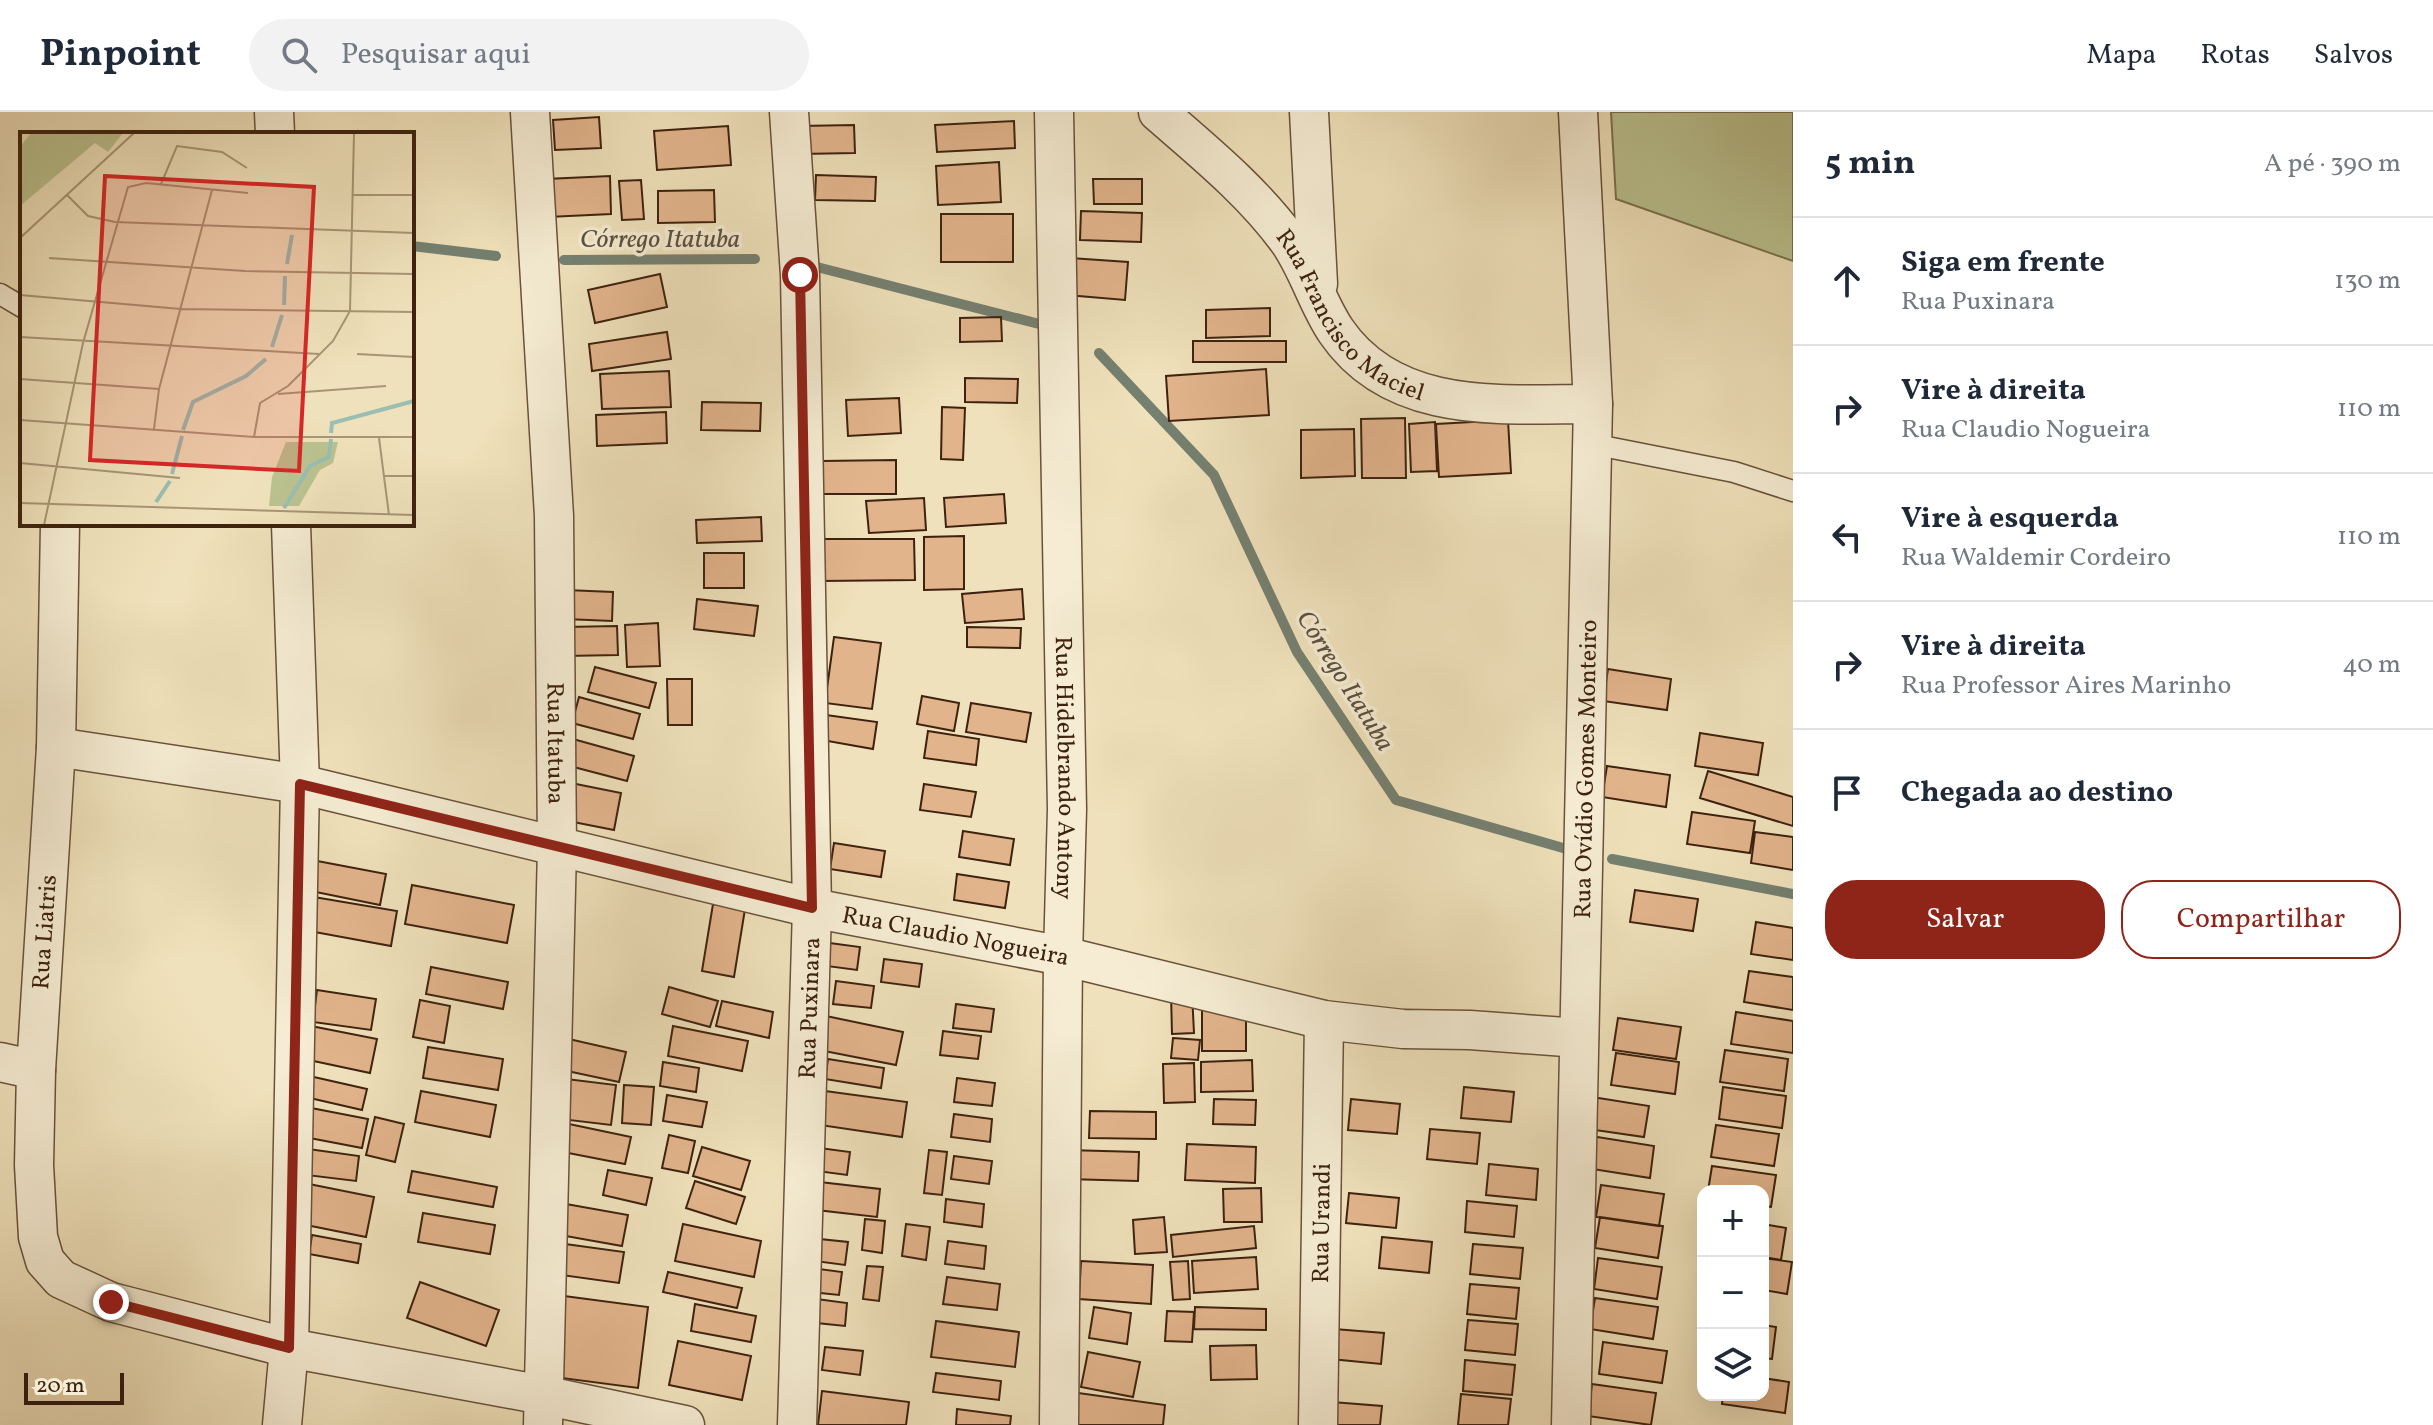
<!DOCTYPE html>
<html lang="pt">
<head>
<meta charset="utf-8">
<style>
	body { margin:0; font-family:Vollkorn,serif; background:#f2f2f3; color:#1f2937 }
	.controls { position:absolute; right:24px; bottom:24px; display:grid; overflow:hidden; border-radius:16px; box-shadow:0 8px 32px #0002 }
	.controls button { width:72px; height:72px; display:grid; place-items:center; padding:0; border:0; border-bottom:2px solid #e0e1e3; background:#fff; color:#1f2937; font:40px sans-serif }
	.scale { position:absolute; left:24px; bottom:20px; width:100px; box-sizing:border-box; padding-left:8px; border:4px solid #3e220f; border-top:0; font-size:22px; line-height:28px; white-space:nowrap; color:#3e220f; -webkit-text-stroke:6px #f5ecd3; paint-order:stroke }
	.stop { position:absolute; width:24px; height:24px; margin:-18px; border:6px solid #8f2418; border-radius:50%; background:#fff }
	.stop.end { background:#8f2418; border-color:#fff; box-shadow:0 2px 8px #0008 }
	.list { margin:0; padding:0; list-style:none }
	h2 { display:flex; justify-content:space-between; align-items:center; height:104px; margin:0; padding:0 32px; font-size:34px }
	h2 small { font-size:26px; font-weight:400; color:#747a83 }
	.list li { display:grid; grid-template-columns:52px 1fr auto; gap:24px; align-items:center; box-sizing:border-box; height:128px; padding:0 32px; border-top:2px solid #e0e1e3 }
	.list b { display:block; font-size:30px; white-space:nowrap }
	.list p { margin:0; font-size:26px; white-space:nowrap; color:#747a83 }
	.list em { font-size:26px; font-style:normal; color:#747a83 }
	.actions { display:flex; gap:16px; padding:24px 32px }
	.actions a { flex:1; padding:18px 0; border:2px solid #8f2418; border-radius:32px; text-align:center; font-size:28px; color:#8f2418 }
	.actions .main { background:#8f2418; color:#fff }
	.icon { flex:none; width:44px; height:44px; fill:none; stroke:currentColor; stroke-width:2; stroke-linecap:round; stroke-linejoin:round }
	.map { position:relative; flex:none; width:1793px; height:1313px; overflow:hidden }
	header { display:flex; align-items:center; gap:48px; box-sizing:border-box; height:112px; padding:0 40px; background:#fff; border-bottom:2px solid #e0e1e3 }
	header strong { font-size:38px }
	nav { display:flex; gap:44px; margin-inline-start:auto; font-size:28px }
	.search { width:560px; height:72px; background:#f2f2f3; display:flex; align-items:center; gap:20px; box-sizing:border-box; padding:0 28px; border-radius:44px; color:#747a83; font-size:30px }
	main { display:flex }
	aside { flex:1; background:#fff }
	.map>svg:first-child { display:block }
	.green { fill:#bac290; stroke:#7c7250; stroke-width:2 }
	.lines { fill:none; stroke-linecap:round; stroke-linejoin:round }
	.stream { stroke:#758070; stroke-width:10 }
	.building { fill:#e2b48c; stroke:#3e220f; stroke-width:2 }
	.lane-casing { stroke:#6a523a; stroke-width:23 }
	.street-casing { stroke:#6a523a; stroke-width:41 }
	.lane { stroke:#f5ecd3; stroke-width:20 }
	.street { stroke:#f5ecd3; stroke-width:38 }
	.route { stroke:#8f2418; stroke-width:10 }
	.labels { text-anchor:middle; stroke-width:7; stroke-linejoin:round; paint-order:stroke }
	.street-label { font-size:24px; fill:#3e220f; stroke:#f5ecd3 }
	.water-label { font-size:26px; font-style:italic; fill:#5a5140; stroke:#f5ecd3 }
	.inset-river { fill:none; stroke:#9abeb1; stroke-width:4 }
	.inset-road { fill:none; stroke:#a89576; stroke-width:2 }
	.view { fill:#d62828; fill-opacity:0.15; stroke:#d62828; stroke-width:4 }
	.inset-edge { fill:none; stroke:#3e220f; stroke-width:4 }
</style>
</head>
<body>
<header>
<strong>Pinpoint</strong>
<div class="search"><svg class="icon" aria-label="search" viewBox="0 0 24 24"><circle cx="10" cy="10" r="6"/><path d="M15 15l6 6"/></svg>Pesquisar aqui</div>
<nav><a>Mapa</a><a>Rotas</a><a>Salvos</a></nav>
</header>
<main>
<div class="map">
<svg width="1793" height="1313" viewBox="0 0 1793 1313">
	<rect width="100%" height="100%" fill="#efe1bb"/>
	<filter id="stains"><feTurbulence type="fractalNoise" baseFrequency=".0025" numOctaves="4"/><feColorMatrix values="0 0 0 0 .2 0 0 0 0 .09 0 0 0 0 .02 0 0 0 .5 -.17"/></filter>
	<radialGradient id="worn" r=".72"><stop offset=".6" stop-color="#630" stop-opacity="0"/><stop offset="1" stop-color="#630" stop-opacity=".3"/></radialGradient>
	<!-- green -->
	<path class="green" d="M1611 0H1793V149L1616 87Z"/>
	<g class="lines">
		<!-- stream -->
		<path class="stream" d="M412 134 496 144
			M564 148 755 147
			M813 154 1051 215
			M1099 241 1214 363 1297 540 1396 688 1577 740
			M1612 747 1793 782"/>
	</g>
	<!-- building -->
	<path class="building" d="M599 5 601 36 555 38 553 8Z
		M1014 9 1015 36 937 40 935 13Z
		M854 13 855 41 800 42V14Z
		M728 14 731 53 657 58 654 19Z
		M999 50 1001 90 938 93 936 54Z
		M816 63 876 65 875 89 815 88Z
		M610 64 611 102 548 105 546 67Z
		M1093 67H1142V92H1094Z
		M641 68 644 107 622 108 619 69Z
		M714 78 715 110 658 111V79Z
		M1081 99 1142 101 1141 130 1080 128Z
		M941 102H1013V150H941Z
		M1070 146 1128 150 1125 188 1067 183Z
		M660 162 667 195 595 211 588 178Z
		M1270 196V224L1206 226V198Z
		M1001 205 1002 229 960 230V206Z
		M667 220 671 247 592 259 589 232Z
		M1193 229H1286V250H1193Z
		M1266 257 1269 303 1169 309 1166 264Z
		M669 259 671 295 602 297 600 262Z
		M965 266 1018 267 1017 291 965 290Z
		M899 286 901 321 848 324 846 288Z
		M702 290 761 291 760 319 701 318Z
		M942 295 965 296 963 348 941 347Z
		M666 300 667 331 597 334 596 303Z
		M1405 306 1406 366H1362L1361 307Z
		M1508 308 1511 361 1439 365 1436 312Z
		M1435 310 1437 359 1411 360 1409 312Z
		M1354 317 1355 364 1301 366V318Z
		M896 348V382H821V349Z
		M1004 382 1006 411 946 415 944 386Z
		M924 386 926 418 869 421 866 389Z
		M761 405 762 429 697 431 696 408Z
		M964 424V477L924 478V425Z
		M820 427H914L915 468 821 469Z
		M704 441H744V476H704Z
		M1022 477 1024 507 965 511 962 482Z
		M566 478 613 480 612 509 565 507Z
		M697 487 758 494 754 524 694 517Z
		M658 511 660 554 627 555 625 513Z
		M617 514 618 543 565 544V515Z
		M967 515 1021 516 1020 536 967 535Z
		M834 525 881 531 872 597 825 591Z
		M595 555 656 571 649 596 588 580Z
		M1608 557 1671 567 1667 598 1603 589Z
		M667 567H692V613H668Z
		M922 584 959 591 954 619 917 612Z
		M579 585 640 602 633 627 572 611Z
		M971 591 1031 601 1026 630 966 620Z
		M826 603 877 610 873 637 822 628Z
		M928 619 979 627 976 653 924 646Z
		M1700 621 1763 631 1758 663 1695 654Z
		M573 627 634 644 627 669 566 653Z
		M1607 654 1670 663 1666 695 1602 685Z
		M1708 659 1793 685V714L1700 686Z
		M566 670 621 681 614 718 558 707Z
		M924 672 976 680 971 705 920 698Z
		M1692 700 1755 709 1750 741 1687 732Z
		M963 719 1014 727 1010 753 959 745Z
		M1755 720 1793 725V758L1751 751Z
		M834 731 885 739 881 765 830 757Z
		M312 748 386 762 380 793 306 778Z
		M957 762 1009 770 1005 796 954 788Z
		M412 773 514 793 507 831 405 812Z
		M1635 778 1698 787 1693 819 1630 810Z
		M314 785 397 799 391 834 309 819Z
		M713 792 745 797 734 865 702 859Z
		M1756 810 1793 816V848L1751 842Z
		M822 830 860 835 857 858 819 853Z
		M884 847 922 852 919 875 881 870Z
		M431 855 508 870 503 897 426 882Z
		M1749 859 1793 865V898L1744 890Z
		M836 869 874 874 871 896 833 892Z
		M669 875 718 889 710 915 662 902Z
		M317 878 376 887 371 918 313 910Z
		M1192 881 1194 921 1172 922 1171 882Z
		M420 888 450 894 444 931 413 925Z
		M722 889 773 900 769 926 716 914Z
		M956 892 994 897 991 920 953 916Z
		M1202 893H1246V939H1202Z
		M1736 900 1793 909V941L1731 932Z
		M826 904 903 920 896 953 819 938Z
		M1618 906 1681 915 1676 947 1613 938Z
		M311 914 377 927 370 961 304 947Z
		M673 914 748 929 742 959 668 944Z
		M943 919 981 924 978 947 940 943Z
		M560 925 626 940 619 970 553 956Z
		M1173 926 1200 928 1198 948 1171 946Z
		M428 935 503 947 498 978 423 966Z
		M1725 938 1788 947 1784 979 1720 970Z
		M1616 941 1679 950 1675 982 1611 973Z
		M828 947 884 956 881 976 825 967Z
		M1252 948 1253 979 1201 980V950Z
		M663 950 699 956 696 980 660 974Z
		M1194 951 1195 990 1164 991 1163 952Z
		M305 963 367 977 362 998 301 984Z
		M558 966 616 973 611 1013 552 1006Z
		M957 966 995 971 992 994 954 990Z
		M624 973 654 975 651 1013 622 1011Z
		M1464 975 1514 980 1511 1010 1461 1006Z
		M1723 975 1786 984 1782 1016 1719 1007Z
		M421 979 496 993 490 1025 415 1010Z
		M825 979 907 990 902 1025 820 1013Z
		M667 983 707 990 702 1015 663 1009Z
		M1586 984 1649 994 1644 1025 1581 1016Z
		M1214 987 1256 988 1255 1013 1213 1012Z
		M1351 987 1400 992 1397 1022 1348 1018Z
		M306 995 368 1007 362 1036 299 1024Z
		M1090 999 1156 1000V1027L1089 1026Z
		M954 1002 992 1007 990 1030 951 1025Z
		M375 1005 404 1012 395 1050 366 1043Z
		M569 1012 631 1025 625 1052 563 1040Z
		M1716 1013 1779 1022 1774 1054 1711 1045Z
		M1430 1017 1480 1021 1477 1052 1427 1047Z
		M669 1023 695 1029 688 1061 662 1056Z
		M1591 1024 1654 1034 1650 1066 1586 1056Z
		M1187 1032 1256 1035 1255 1071 1185 1068Z
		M702 1035 750 1049 741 1078 693 1064Z
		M812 1035 850 1040 847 1063 809 1058Z
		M301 1036 359 1044 356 1069 298 1062Z
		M929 1038 947 1040 942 1083 924 1081Z
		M1067 1038 1139 1040 1138 1069 1066 1067Z
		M954 1044 992 1049 989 1072 951 1067Z
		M1489 1052 1538 1057 1536 1088 1486 1083Z
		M1712 1054 1776 1063 1771 1095 1763 1094V1079H1708Z
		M608 1058 652 1066 646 1093 603 1083Z
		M412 1059 497 1075 493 1095 408 1080Z
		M695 1069 745 1085 736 1112 686 1096Z
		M811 1069 880 1077 877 1105 808 1097Z
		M309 1072 374 1085 366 1125 301 1112Z
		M1601 1073 1664 1082 1659 1114 1596 1105Z
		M1261 1076 1262 1110H1224L1223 1077Z
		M1349 1081 1399 1086 1396 1116 1346 1111Z
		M946 1087 984 1092 982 1115 944 1110Z
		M1467 1089 1517 1094 1514 1125 1465 1120Z
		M566 1092 628 1103 622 1134 560 1123Z
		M423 1101 495 1113 490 1142 418 1130Z
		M1164 1105 1167 1140 1135 1142 1133 1108Z
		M1600 1105 1663 1114 1658 1146 1595 1136Z
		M865 1107 885 1109 882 1141 862 1138Z
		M683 1112 761 1129 754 1165 675 1149Z
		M906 1112 930 1115 926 1148 902 1144Z
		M1763 1112 1786 1116 1781 1148 1763 1145Z
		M1254 1114 1256 1136 1173 1145 1171 1123Z
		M312 1123 361 1132 358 1151 309 1142Z
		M1382 1125 1432 1130 1429 1161 1379 1156Z
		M810 1126 848 1130 845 1153 807 1148Z
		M948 1129 986 1134 984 1157 945 1152Z
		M558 1131 624 1140 619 1171 554 1162Z
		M1473 1132 1523 1136 1520 1167 1470 1162Z
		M1256 1145 1258 1177 1194 1181 1192 1149Z
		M1598 1146 1662 1155 1657 1187 1594 1177Z
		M1763 1146 1792 1150 1787 1182 1763 1178Z
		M1081 1149 1153 1153 1151 1192 1079 1187Z
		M1188 1149 1190 1187 1173 1188 1170 1150Z
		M867 1154 883 1155 879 1189 863 1187Z
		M804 1155 842 1160 839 1183 801 1179Z
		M668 1160 742 1176 737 1196 663 1180Z
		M947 1165 1000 1172 997 1198 943 1192Z
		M420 1170 499 1198 486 1234 407 1206Z
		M1470 1172 1519 1176 1516 1207 1467 1202Z
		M564 1184 648 1195 638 1276 554 1265Z
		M809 1186 847 1191 845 1214 807 1210Z
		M1595 1186 1658 1195 1653 1227 1590 1217Z
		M695 1192 756 1204 751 1230 691 1219Z
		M1094 1195 1131 1201 1127 1232 1089 1226Z
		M1195 1195 1266 1197V1218L1194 1217Z
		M1167 1199 1194 1200 1192 1230 1165 1229Z
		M1468 1208 1518 1212 1515 1243 1465 1238Z
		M936 1209 1019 1220 1015 1255 931 1245Z
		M1763 1213 1776 1215 1772 1247 1763 1246Z
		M1334 1217 1384 1221 1381 1252 1331 1247Z
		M678 1229 751 1244 742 1288 669 1273Z
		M1603 1230 1667 1239 1662 1271 1599 1262Z
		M1256 1233 1257 1267 1211 1268 1210 1234Z
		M825 1235 863 1239 860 1263 822 1258Z
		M1088 1240 1140 1250 1133 1285 1081 1275Z
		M1465 1248 1515 1253 1512 1283 1463 1279Z
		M936 1261 1001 1269 999 1288 933 1280Z
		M1763 1266 1789 1270 1785 1301 1722 1292 1723 1283H1763Z
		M1592 1272 1656 1281 1651 1313 1588 1304Z
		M822 1279 909 1290 906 1313H818Z
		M1071 1280 1165 1293 1163 1313H1066Z
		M1461 1282 1511 1287 1508 1313H1458Z
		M1332 1290 1382 1294 1380 1313H1330Z
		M957 1297 1011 1304 1010 1313H956Z"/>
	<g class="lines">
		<!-- lane casing -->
		<g class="lane-casing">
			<path id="lane" d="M0 182 22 195
				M1592 332 1734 360 1793 379"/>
		</g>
		<!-- street casing -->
		<g class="street-casing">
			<g id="street">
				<path d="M274 0 275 22"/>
				<path id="s1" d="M530 0 554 404 557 736 543 1313"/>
				<path d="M789 0 800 163 812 796 797 1313"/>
				<path id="s2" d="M1054 0 1067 697 1063 844 1059 1313"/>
				<path id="s3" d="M1158 0C1204 40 1252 79 1288 128 1308 156 1317 191 1336 219 1394 304 1502 292 1593 292"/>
				<path d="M1309 0 1318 172"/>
				<path d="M60 412 56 635 36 958 34 1053 38 1125 45 1149 61 1167 111 1190 289 1236 543 1283 685 1313"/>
				<path id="s4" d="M56 635 300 672 812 796 1063 844 1324 908 1403 917 1470 918 1579 926"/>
				<path d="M0 950 36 958"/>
				<path d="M282 1313 289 1236 300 672 291 412"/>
				<path id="s5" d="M1318 1313 1324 908"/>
				<path id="s6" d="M1571 1313 1593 292 1578 0"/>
			</g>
		</g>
		<!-- lane -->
		<use href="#lane" class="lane"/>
		<!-- street -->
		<use href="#street" class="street"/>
	</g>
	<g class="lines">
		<!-- route -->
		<path class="route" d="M111 1190 289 1236 300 672 812 796 800 163"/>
	</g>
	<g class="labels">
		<!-- street labels -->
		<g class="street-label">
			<text dy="8" stroke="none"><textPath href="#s3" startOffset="284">Rua Francisco Maciel</textPath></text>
			<text dy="8" stroke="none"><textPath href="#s1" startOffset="632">Rua Itatuba</textPath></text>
			<text dy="8" stroke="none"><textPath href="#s2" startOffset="656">Rua Hidelbrando Antony</textPath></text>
			<text dy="8" stroke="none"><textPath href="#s6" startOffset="656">Rua Ovídio Gomes Monteiro</textPath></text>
			<text transform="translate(44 820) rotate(-86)" y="8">Rua Liatris</text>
			<text dy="8" stroke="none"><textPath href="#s4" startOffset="920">Rua Claudio Nogueira</textPath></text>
			<text transform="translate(809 896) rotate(-88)" y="8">Rua Puxinara</text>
			<text dy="8" stroke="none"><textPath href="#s5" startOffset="202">Rua Urandi</textPath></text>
		</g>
		<!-- water labels -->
		<g class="water-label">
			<text x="660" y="135">Córrego Itatuba</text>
			<text transform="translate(1346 568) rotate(58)" y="9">Córrego Itatuba</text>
		</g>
	</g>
	<!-- overview -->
	<g transform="translate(20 20)">
		<rect width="394" height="394" fill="#efe1bb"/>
		<path d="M11 1H103L88 20 75 11 0 74V15ZM266 310H318L313 331 300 338 279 374H249L252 345Z" fill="#bac290"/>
		<path class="inset-river" d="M267 132 272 103M264 173 265 144M252 215 262 183M163 298 173 270 226 244 246 227M311 301 312 291 394 269M152 342 162 304M136 370 150 349M264 376 290 334 309 325 311 307"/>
		<path class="inset-road" d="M141 52 157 14 202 20 227 36M47 63 68 84 95 90 394 101M332 63H394M0 106 114 1M29 126 225 139 394 142M0 163 161 177 394 180M0 205 299 222M337 222 394 225M0 247 139 257M258 262 366 254M0 288 234 305H394M134 297 139 257 192 58M234 305 240 271 268 254 313 209 330 179 334 1M359 306 369 383M0 331 160 346M364 344H394M0 371 394 383M24 393 63 211 108 55 126 51 228 61"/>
		<path class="view" d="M85 44 294 55 279 339 70 328Z"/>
		<rect width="394" height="394" class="inset-edge"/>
	</g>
	<rect width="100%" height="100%" filter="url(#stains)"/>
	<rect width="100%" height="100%" fill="url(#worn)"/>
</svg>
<div class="controls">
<button>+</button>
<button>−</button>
<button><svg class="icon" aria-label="layers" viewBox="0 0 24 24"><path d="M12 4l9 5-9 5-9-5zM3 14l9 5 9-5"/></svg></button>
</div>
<div class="scale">20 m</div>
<div class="stop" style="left:800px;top:163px"></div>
<div class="stop end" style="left:111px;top:1190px"></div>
</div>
<aside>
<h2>5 min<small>A pé · 390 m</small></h2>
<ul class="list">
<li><svg class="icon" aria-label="ahead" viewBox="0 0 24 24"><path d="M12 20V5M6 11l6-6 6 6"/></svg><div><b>Siga em frente</b><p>Rua Puxinara</p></div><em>130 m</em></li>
<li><svg class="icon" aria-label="right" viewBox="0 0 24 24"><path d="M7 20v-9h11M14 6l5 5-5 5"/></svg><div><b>Vire à direita</b><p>Rua Claudio Nogueira</p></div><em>110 m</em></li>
<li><svg class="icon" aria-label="left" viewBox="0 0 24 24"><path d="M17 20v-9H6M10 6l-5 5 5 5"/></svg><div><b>Vire à esquerda</b><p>Rua Waldemir Cordeiro</p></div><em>110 m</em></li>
<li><svg class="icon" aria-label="right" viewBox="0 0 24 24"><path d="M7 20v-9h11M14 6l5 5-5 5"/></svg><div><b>Vire à direita</b><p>Rua Professor Aires Marinho</p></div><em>40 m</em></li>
<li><svg class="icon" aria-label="arrive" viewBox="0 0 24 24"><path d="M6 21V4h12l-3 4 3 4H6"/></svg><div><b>Chegada ao destino</b></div></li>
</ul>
<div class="actions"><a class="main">Salvar</a><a>Compartilhar</a></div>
</aside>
</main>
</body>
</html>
